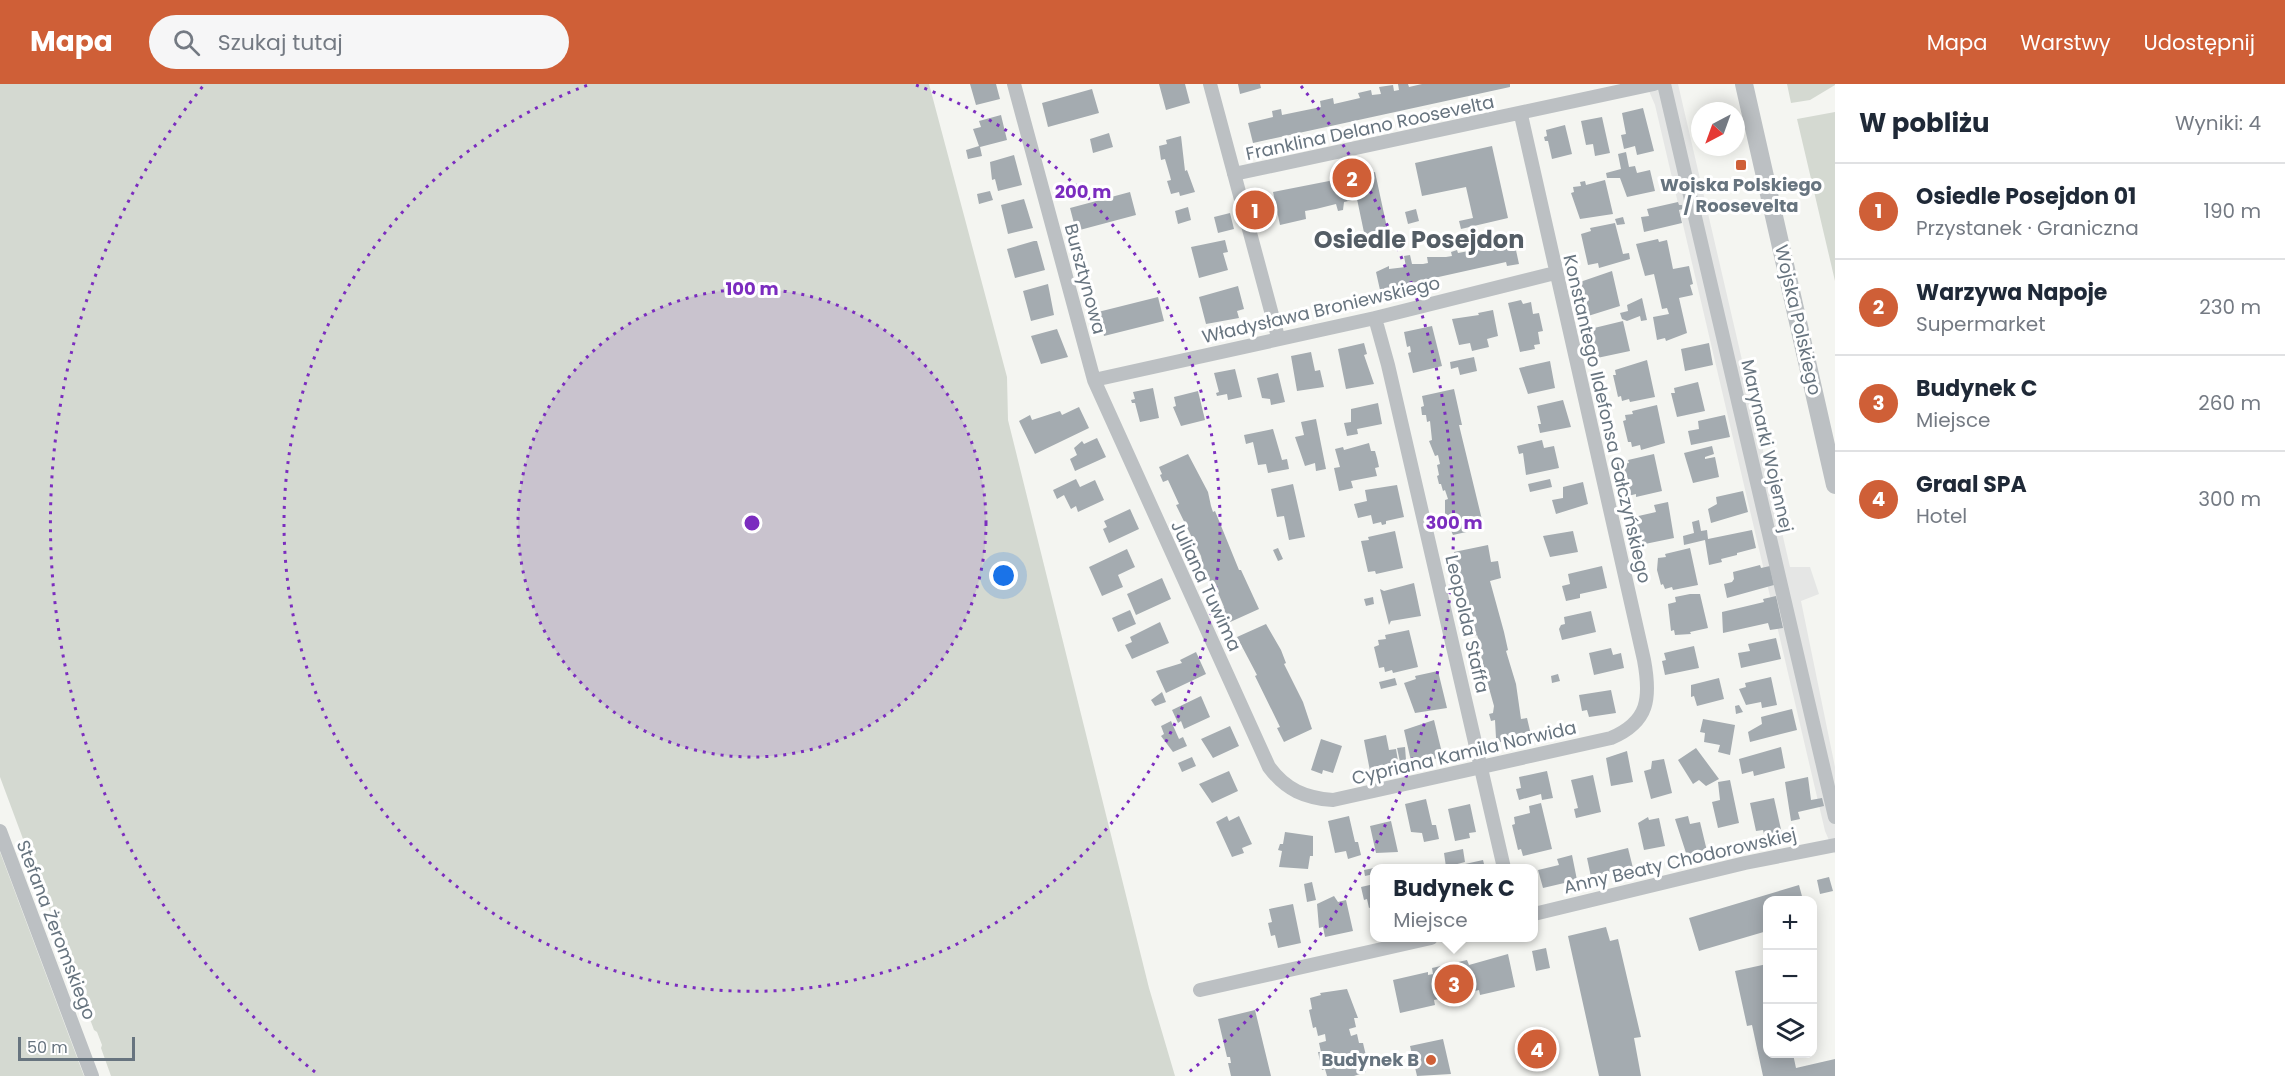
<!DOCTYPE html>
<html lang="pl">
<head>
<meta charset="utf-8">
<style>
	body { margin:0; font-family:Poppins,sans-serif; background:#f6f6f7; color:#1f2937 }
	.controls { position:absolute; right:18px; bottom:18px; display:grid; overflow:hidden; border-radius:12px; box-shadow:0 3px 15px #0003 }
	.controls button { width:54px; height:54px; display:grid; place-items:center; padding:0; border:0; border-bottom:2px solid #e0e1e3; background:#fff; color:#1f2937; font:30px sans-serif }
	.compass { position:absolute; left:1691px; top:18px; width:54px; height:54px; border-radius:50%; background:#fff; box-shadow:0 3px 15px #0003; rotate:221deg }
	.scale { position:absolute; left:18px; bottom:15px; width:117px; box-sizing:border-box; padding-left:6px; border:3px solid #67747f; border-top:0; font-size:16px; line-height:21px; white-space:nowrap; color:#67747f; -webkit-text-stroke:4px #fff; paint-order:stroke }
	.you { position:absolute; left:1004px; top:492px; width:21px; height:21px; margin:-15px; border:4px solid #fff; border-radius:50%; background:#1a73e8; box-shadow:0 0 0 9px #1a73e833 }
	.badge { display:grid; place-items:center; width:39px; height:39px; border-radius:50%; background:#cf5f37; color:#fff; font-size:20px; font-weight:700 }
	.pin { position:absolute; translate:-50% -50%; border:3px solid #fff; box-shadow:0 2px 6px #0006 }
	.popup { position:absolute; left:1370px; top:780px; width:168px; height:78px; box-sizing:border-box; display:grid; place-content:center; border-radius:12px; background:#fff; filter:drop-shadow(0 2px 4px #0005); font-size:20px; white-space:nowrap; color:#747a83 }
	.popup b { font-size:22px; color:#1f2937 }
	.popup::after { content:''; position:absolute; left:50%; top:100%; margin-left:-12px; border:12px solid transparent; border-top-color:#fff }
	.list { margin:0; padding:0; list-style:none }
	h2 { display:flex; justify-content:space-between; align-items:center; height:78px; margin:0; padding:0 24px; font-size:26px }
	h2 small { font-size:20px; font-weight:400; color:#747a83 }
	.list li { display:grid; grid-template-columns:39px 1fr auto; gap:18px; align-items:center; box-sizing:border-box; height:96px; padding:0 24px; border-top:2px solid #e0e1e3 }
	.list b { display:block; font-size:22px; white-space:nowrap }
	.list p { margin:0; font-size:20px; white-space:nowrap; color:#747a83 }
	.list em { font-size:20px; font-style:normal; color:#747a83 }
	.icon { flex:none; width:33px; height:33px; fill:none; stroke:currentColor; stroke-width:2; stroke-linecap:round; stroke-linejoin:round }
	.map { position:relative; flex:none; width:1835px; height:992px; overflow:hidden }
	header { display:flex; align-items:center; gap:36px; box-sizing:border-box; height:84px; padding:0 30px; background:#cf5f37; color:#fff }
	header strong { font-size:28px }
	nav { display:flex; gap:33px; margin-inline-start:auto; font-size:21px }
	.search { width:420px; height:54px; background:#f6f6f7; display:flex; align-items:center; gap:15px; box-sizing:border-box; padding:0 21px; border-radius:33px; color:#747a83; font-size:22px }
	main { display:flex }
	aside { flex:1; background:#fff }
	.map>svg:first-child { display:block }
	.built { fill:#e5e6e5 }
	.green { fill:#d4d9d1 }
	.building { fill:#a4abb0 }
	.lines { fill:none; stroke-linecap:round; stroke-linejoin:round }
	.minor { stroke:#bcc0c3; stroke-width:14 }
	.tertiary { stroke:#bcc0c3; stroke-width:18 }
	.ring { fill:none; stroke:#7b2cbf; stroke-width:3; stroke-dasharray:3 6 }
	.poi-dot { fill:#cf5f37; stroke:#fff; stroke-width:2 }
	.labels { text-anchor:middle; stroke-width:6; stroke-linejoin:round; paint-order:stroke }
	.street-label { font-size:18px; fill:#67747f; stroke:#fff }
	.poi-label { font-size:18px; font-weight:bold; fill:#67747f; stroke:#fff }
	.district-label { font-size:24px; font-weight:bold; fill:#545d65; stroke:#fff }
	.centre { fill:#7b2cbf; stroke:#fff; stroke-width:3 }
	.ring-label { font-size:18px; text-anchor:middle; font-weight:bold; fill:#7b2cbf; stroke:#fff; stroke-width:6; stroke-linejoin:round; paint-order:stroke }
</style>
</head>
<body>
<header>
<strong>Mapa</strong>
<div class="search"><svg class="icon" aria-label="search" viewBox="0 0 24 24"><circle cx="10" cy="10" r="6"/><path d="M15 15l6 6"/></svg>Szukaj tutaj</div>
<nav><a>Mapa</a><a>Warstwy</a><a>Udostępnij</a></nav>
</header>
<main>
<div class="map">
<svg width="1835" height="992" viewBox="0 0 1835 992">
	<rect width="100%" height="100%" fill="#f4f5f1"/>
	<!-- built -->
	<path class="built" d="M1646 0H1678L1790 483H1810L1819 510 1801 517 1835 683V770L1825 747 1655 21Z"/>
	<!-- green -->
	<path class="green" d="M0 0H929L1007 293 1008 336 1149 904 1175 992H111L101 964 102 961 97 948 94 946 0 693Z
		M1787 0H1835V1L1810 16 1791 19Z
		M1835 28V197L1797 35Z
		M0 768 84 992H0Z"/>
	<!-- building -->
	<path class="building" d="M970 0H996L1000 15 976 21Z
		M1159 0H1185L1190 19 1166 26Z
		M1238 0H1260L1261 4 1240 10Z
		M1398 0H1408L1409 3 1422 0H1510V3L1253 59 1248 39 1273 33 1272 27 1281 25 1282 31 1321 23 1320 17 1333 14 1334 20 1360 14 1358 9 1371 6 1372 11 1381 10 1379 3 1393 1 1394 7 1399 6Z
		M1092 5 1099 29 1048 43 1042 19Z
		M1643 24 1654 67 1637 71 1635 62 1624 65 1621 51 1626 50 1622 29Z
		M1001 31 1007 56 980 63 982 72 968 75 966 66 979 62 973 45 981 43 979 37Z
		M1602 33 1610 69 1595 72 1593 60 1586 61 1581 37Z
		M1565 41 1572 70 1552 75 1548 57H1545L1544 53 1547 52 1546 46Z
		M1109 49 1113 63 1093 69 1090 55Z
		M1181 52 1185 87 1187 86 1195 108 1180 112 1179 108 1171 110 1167 97 1171 96 1170 92 1165 75 1161 76 1159 62 1167 60 1166 56Z
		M1492 62 1508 134 1461 145 1459 137 1473 134 1466 103 1422 112 1415 79Z
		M1626 68 1629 83 1635 82 1637 89 1650 86 1655 107 1627 113 1620 94H1607L1606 89 1621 85 1618 70Z
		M1014 71 1022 101 998 107 995 95 992 96 990 78Z
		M1375 88 1389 153 1366 158 1357 115 1344 118 1343 126 1338 127 1336 120 1316 125 1305 127 1306 135 1280 141 1273 108Z
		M1605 96 1613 130 1580 135 1571 109 1574 108 1573 103 1581 102 1580 98 1585 97 1586 101Z
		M990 107 993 116 979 120 977 110Z
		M1130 108 1136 131 1076 147 1070 124Z
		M1024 115 1033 144 1008 150 1001 121Z
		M1678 118 1679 121H1682L1683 125 1679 126 1682 139 1644 148 1641 133 1649 132 1647 125Z
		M1188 123 1191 136 1178 140 1175 127Z
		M1416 125 1419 137 1408 140 1405 128Z
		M1230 129 1234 145 1218 149 1214 133Z
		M1623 133 1625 140 1617 141 1615 135Z
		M1615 139 1623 170 1629 169 1630 175 1599 184 1598 179 1588 181 1581 150 1591 147 1590 144Z
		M1503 155V160L1514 157 1519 180 1507 182 1506 178 1380 206 1376 188 1389 182V185L1406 183 1404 172 1410 171 1412 180H1423L1428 179 1427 173H1446L1452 172 1451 168 1457 166 1458 169 1490 163 1489 158Z
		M1658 155 1659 158 1667 156 1673 185 1689 182 1693 200 1690 201 1693 211 1679 214 1687 249 1666 257 1665 254 1657 256 1653 233 1669 230 1667 224 1662 225 1654 190 1645 192 1636 160Z
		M1225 156 1228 168 1223 169 1228 186 1199 194 1191 163Z
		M1034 157H1037L1045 186 1015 194 1007 165Z
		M1612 187 1620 222 1588 232 1586 224H1583L1579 203H1581L1580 198Z
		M1048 200 1054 231 1031 237 1023 207Z
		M1238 202 1244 225 1237 227 1239 234 1206 240 1199 213Z
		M1158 213 1164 237 1104 252 1098 228Z
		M1642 214 1647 236 1641 237 1640 232 1627 237 1622 235 1620 229 1628 227 1627 221Z
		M1521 216 1523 220 1531 218 1533 230 1539 229 1543 247 1538 248 1540 260 1534 261 1535 265 1520 268 1508 219Z
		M1493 226 1498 252 1487 255 1489 263 1472 267 1470 259 1459 261 1452 235 1479 231 1478 229Z
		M1623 237 1630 267 1597 274 1590 254 1592 253 1590 245Z
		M1432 242 1442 282 1413 289 1408 269 1411 268 1410 262 1407 263 1404 248Z
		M1057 245 1068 273 1041 280 1031 252Z
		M1364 259 1367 270 1364 271 1374 300 1346 305 1338 265Z
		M1709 259 1713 281 1685 287 1681 265Z
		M1311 268 1315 287 1320 286 1324 303 1297 307 1291 272Z
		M1474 273 1477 287 1460 291 1458 283 1451 285 1450 278Z
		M1647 276 1655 313 1630 318 1629 315 1622 317 1621 312 1618 313 1613 291H1616L1615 286Z
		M1550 277 1555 304 1528 310 1519 284Z
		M1235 285 1242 313 1228 316 1227 310 1217 312 1216 309 1219 308 1214 289Z
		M1278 289 1285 318 1271 321 1270 315 1262 314 1257 294Z
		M1698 298 1705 327 1677 333 1671 309H1675L1674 304Z
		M1153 304 1159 334 1140 338 1135 319H1132L1131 316 1135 315 1133 308Z
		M1454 305 1462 341H1459L1484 444 1453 451 1445 433V416L1448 415 1445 406 1443 407 1441 400H1439L1437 392 1439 391 1437 381 1440 380 1438 371 1435 372 1429 357 1432 356 1430 337 1427 338 1426 331H1422L1421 323 1424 322 1422 312Z
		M1198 307 1205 336 1181 342 1173 323 1176 322 1174 313Z
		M1563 316 1571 343 1540 349 1538 340H1541L1537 322Z
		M1378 319 1382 340 1357 345 1358 350 1347 352 1344 339 1351 338V325Z
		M1657 321 1665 359 1641 366 1640 361 1632 363 1631 358H1628L1623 337 1626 336 1625 331 1633 330 1632 327Z
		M1079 323 1089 344 1035 370 1019 337 1030 331 1032 336 1060 327 1062 331Z
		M1725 331 1730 353 1691 361 1688 347 1699 345 1698 337Z
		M1316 335 1326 385 1316 387 1315 379 1305 382 1295 353 1304 351 1301 338Z
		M1273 345 1282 376 1287 375 1289 385 1268 389 1266 380 1258 381 1253 358 1246 360 1244 351Z
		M1097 354 1106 373 1075 387 1070 375 1077 371 1074 364 1082 357 1084 360Z
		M1542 356 1544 364 1554 362 1559 384 1526 391 1523 369 1519 370 1517 362Z
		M1369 359 1371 367H1375L1377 374 1379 383 1375 384 1377 392 1351 397 1353 404 1339 407 1334 384 1340 383 1335 365 1343 363 1344 366Z
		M1712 362 1714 370 1705 373V375L1715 373 1719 393 1693 399 1684 369Z
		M1188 370 1208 408 1211 422 1213 428 1215 427 1239 486H1241L1259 525 1228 539 1220 526 1224 523 1214 499 1211 500 1207 491 1204 493 1200 483 1203 482 1201 472 1176 421 1179 420 1168 396 1163 398 1160 391 1162 390 1159 383Z
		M1654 370 1662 407 1636 413V410L1628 412 1622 380 1629 379 1628 376Z
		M1076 395 1080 403 1095 396 1104 416 1078 428 1076 422 1071 425 1064 411 1057 415 1053 406Z
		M1550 395 1552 403 1530 408 1528 400Z
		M1583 398 1588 420 1556 430 1552 416 1563 414V403Z
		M1293 400 1305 453 1289 456 1284 432 1277 433 1271 405Z
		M1397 401 1404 433 1386 437V440L1382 441 1381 438 1373 440 1371 431 1358 434 1354 420 1367 417 1365 406Z
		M1743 407 1748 428 1711 439 1708 425 1717 420 1716 413Z
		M1668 418 1674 454 1640 461 1634 433 1656 428 1654 421Z
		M1130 425 1139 445 1109 459 1103 445 1107 443 1104 437Z
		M1699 436 1701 447 1707 446 1708 455 1752 446 1756 464 1737 469V471L1721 475 1722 478 1709 481 1705 456 1684 461 1683 452 1694 449 1692 438Z
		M1395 447 1403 484 1376 490 1375 487 1368 488 1361 457 1369 456 1368 453Z
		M1573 447 1578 468 1550 473 1543 452Z
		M1488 461 1491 478 1498 477 1501 494 1490 497 1504 548 1508 566 1506 567 1516 600 1521 635 1527 634 1531 651 1500 658 1498 654H1496L1495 636 1491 637 1489 630 1493 629 1494 622 1480 572 1481 568H1479L1477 561H1480L1478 554 1477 551 1475 552 1474 536 1464 503 1458 500 1457 482H1454L1453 476 1456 475 1454 468Z
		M1278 464 1283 475 1278 477 1273 466Z
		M1690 464 1698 501 1673 506 1672 503 1665 505 1663 500 1661 501 1657 486 1658 474 1666 473 1665 470Z
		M1127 465 1135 483 1118 491 1123 503 1102 512 1089 483Z
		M1760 481 1761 484 1770 482 1774 501 1727 514 1724 500 1732 498 1734 495 1733 488Z
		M1602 482 1607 504 1580 510V514L1566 517 1562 502 1570 500 1568 490Z
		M1162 494 1171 515 1136 531 1127 510Z
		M1414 499 1421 532 1391 537 1389 541 1380 505 1384 507Z
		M1690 510H1700L1708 544 1690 548 1691 550 1675 551 1674 546 1671 547 1668 520 1676 518 1675 513Z
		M1776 512 1783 544 1770 546 1768 539 1723 549 1722 528 1764 518 1763 515Z
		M1373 513 1374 520 1366 522 1364 515Z
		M1130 526 1136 540 1118 548 1112 534Z
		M1591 527 1596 548 1562 556 1559 545 1561 541 1565 540 1564 533Z
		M1160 538 1169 559 1132 575 1125 561 1132 558 1130 553Z
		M1266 540 1281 566 1286 579 1284 580 1303 618 1312 645 1284 658 1277 644 1280 643 1255 592 1257 591 1237 553Z
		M1409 546 1418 583 1393 589 1392 586 1385 588 1384 583 1379 584 1374 563 1379 561 1378 556 1386 555 1385 551Z
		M1776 554 1781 575 1741 584 1738 569 1750 567 1748 560Z
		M1694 562 1699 584 1665 591 1662 577 1666 576 1664 569Z
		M1611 564 1613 571 1621 569 1624 584 1594 591 1589 569Z
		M1196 568 1206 590 1166 609 1156 587 1182 579 1180 576Z
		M1438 587 1447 624 1415 629 1404 599 1416 595 1415 592Z
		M1558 590 1560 597 1552 599 1551 592Z
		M1771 593 1777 621 1762 624 1761 618 1746 621 1739 605 1746 603 1745 599Z
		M1395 594 1397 601 1381 605 1379 598Z
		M1719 594 1724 615 1697 622 1694 612 1691 613V601Z
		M1611 606 1616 629 1589 633 1587 626 1582 627 1579 611Z
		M1162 608 1166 618 1155 622 1151 616Z
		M1201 612 1210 633 1184 645 1181 637 1178 639 1172 626Z
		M1739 621 1743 628 1736 630 1735 622Z
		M1792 625 1797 646 1750 658 1748 648 1762 640 1761 633Z
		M1703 635 1735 641 1730 671 1718 668 1720 661 1704 658 1705 649 1700 648Z
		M1434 636 1443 673 1421 678 1420 675 1411 677 1404 646Z
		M1171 637 1179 655 1183 653 1187 662 1173 668 1161 652 1164 650 1161 642Z
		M1230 642 1239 662 1213 674 1201 655Z
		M1386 651 1389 666 1396 665 1398 677 1380 682 1381 687H1370L1364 656Z
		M1321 655 1342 662 1333 689 1323 686 1322 690 1311 686Z
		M1405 663 1406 676 1400 678 1397 664Z
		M1781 663 1785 684 1754 692 1753 687 1742 690 1739 675Z
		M1696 664 1719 695 1706 702 1699 696 1693 700 1678 676Z
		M1627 667 1633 698 1611 702 1606 674Z
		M1192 673 1196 682 1182 688 1178 679Z
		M1664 675 1672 709 1651 715 1644 687 1651 685 1652 677Z
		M1229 687 1238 707 1212 719 1199 700Z
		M1547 687 1553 714 1542 716 1541 710 1519 716 1516 705 1521 704 1519 693Z
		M1593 691 1601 728 1576 734 1574 725 1578 724 1571 696Z
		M1808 693 1811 716 1822 714 1824 722 1798 728 1800 735 1791 737 1785 698Z
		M1730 696 1739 739 1718 744 1712 718 1720 716 1718 698Z
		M1774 714 1782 750 1765 754 1763 746 1756 747 1750 719Z
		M1426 715 1432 741H1436L1439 755 1424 758 1422 749 1411 748 1405 720Z
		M1541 719 1552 765 1523 772 1521 765 1518 766 1512 741 1515 740 1514 733 1530 729 1529 722Z
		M1470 720 1476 748 1469 749 1470 754 1455 757 1448 725Z
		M1227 732 1229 737 1239 732 1252 760 1242 764 1244 769 1232 773 1216 738Z
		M1349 732 1355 758H1358L1361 771 1348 775 1346 767 1335 769 1328 737Z
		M1688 732 1690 740 1700 738 1707 767 1687 772 1675 735Z
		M1648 733 1649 736 1659 734 1665 762 1644 766 1638 739Z
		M1391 737 1398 768 1376 769 1370 742Z
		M1285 748 1313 752V772H1310L1308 785 1279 783 1282 767 1278 766 1280 760H1283Z
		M1628 764 1633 784 1619 787V785L1591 793 1587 774Z
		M1463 765 1465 778 1446 783 1444 769Z
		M1572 771 1577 796 1543 804 1538 786 1559 781 1557 775Z
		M1483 776 1485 784H1447Z
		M1374 784V790L1365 792 1364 786Z
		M1829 793 1833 807 1820 810 1817 796Z
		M1312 798 1316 816 1307 818 1304 800Z
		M1374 800V822L1369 824 1367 815 1364 816 1361 803Z
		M1799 801 1803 816H1767V847L1699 867 1689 834Z
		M1334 812 1338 818 1346 816 1353 847 1325 853 1323 843 1319 844 1317 820Z
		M1293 820 1301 859 1278 864 1275 851 1271 852 1268 839 1272 838 1269 825Z
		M1606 843 1610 857 1618 855 1641 953 1634 954 1641 992H1599L1568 852Z
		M1546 864 1550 884 1536 887 1532 867Z
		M1508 870 1515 903 1480 911 1479 906 1475 907V909L1439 917V915L1434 916 1435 921 1400 929 1393 896 1428 888V891L1433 890 1432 884 1467 876 1469 881Z
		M1767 880V969L1793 970 1796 984 1835 975V992H1763L1752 941 1747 942 1735 887Z
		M1347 905 1358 934H1354L1356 943 1349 945 1351 952 1357 950 1359 959H1363L1367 976 1363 977 1366 988 1354 992H1327L1325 985 1322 986 1318 968H1321L1319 959 1326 957 1325 950 1318 952 1316 943 1313 944 1309 926 1312 925 1310 914 1321 911 1320 909Z
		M1255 926 1271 992H1231L1228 979H1231L1230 973H1227L1218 935Z
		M1443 955 1451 990 1417 992 1410 962Z"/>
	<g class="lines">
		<!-- minor -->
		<path class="minor" d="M1014 0 1094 296 1269 683C1286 706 1305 714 1333 716L1611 654C1649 638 1651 614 1644 576L1521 31
			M1210 0 1278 253
			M1664 0 1835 733
			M1234 90 1654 0
			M1375 234 1388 281 1504 784
			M1094 296 1375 234 1555 189
			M0 747 92 992
			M1534 830 1745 779 1835 761
			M1200 906 1431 854"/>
		<!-- tertiary -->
		<path class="tertiary" d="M1744 0 1835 401"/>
	</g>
	<!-- distance rings -->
	<circle cx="752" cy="439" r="234" fill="#7b2cbf" fill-opacity=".12"/>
	<g class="ring">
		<circle cx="752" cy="439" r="234"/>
		<path d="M916 1A468 468 0 1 1 588 1"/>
		<path d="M315 988A702 702 0 0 1 203 2M1301 2A702 702 0 0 1 1189 988"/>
	</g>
	<!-- markers -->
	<g class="poi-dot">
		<rect x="1735" y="75" width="12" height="12" rx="3"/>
		<circle cx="1431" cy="976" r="6"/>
	</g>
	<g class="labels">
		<!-- street labels -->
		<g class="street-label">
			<text transform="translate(1370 44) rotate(-12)" y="6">Franklina Delano Roosevelta</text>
			<text transform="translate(1085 195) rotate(75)" y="6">Bursztynowa</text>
			<text transform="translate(1321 226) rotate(-13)" y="6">Władysława Broniewskiego</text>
			<text transform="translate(1798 236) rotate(77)" y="6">Wojska Polskiego</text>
			<text transform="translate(1607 335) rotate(77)" y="6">Konstantego Ildefonsa Gałczyńskiego</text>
			<text transform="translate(1767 362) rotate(77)" y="6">Marynarki Wojennej</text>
			<text transform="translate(1206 502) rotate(65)" y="6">Juliana Tuwima</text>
			<text transform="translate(1467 540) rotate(77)" y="6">Leopolda Staffa</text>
			<text transform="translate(1464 669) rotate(-13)" y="6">Cypriana Kamila Norwida</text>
			<text transform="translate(1680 777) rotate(-13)" y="6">Anny Beaty Chodorowskiej</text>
			<text transform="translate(56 846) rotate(69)" y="6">Stefana Żeromskiego</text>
		</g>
		<!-- poi labels -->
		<g class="poi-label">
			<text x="1741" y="107">Wojska Polskiego<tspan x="1741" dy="21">/ Roosevelta</tspan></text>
			<text x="1419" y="982" text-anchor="end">Budynek B</text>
		</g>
		<!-- district labels -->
		<g class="district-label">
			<text x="1419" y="164">Osiedle Posejdon</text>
		</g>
	</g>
	<circle cx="752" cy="439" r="9" class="centre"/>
	<g class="ring-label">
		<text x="1083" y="114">200 m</text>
		<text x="752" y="211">100 m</text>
		<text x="1454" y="445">300 m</text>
	</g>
</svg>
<div class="controls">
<button>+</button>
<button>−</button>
<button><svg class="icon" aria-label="layers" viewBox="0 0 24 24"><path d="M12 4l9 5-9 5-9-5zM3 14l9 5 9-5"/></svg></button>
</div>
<svg class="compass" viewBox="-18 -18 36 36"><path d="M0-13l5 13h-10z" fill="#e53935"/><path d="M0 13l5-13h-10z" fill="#747a83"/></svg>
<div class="scale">50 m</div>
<div class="you"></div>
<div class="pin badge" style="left:1255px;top:126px">1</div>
<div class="pin badge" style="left:1352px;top:94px">2</div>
<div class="pin badge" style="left:1454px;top:900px">3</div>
<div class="popup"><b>Budynek C</b>Miejsce</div>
<div class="pin badge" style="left:1537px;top:965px">4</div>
</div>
<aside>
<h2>W pobliżu<small>Wyniki: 4</small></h2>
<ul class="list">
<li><span class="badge">1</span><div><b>Osiedle Posejdon 01</b><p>Przystanek · Graniczna</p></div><em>190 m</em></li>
<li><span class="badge">2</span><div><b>Warzywa Napoje</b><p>Supermarket</p></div><em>230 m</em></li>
<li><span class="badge">3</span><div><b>Budynek C</b><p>Miejsce</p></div><em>260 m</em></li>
<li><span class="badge">4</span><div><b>Graal SPA</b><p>Hotel</p></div><em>300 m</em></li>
</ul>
</aside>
</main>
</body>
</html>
